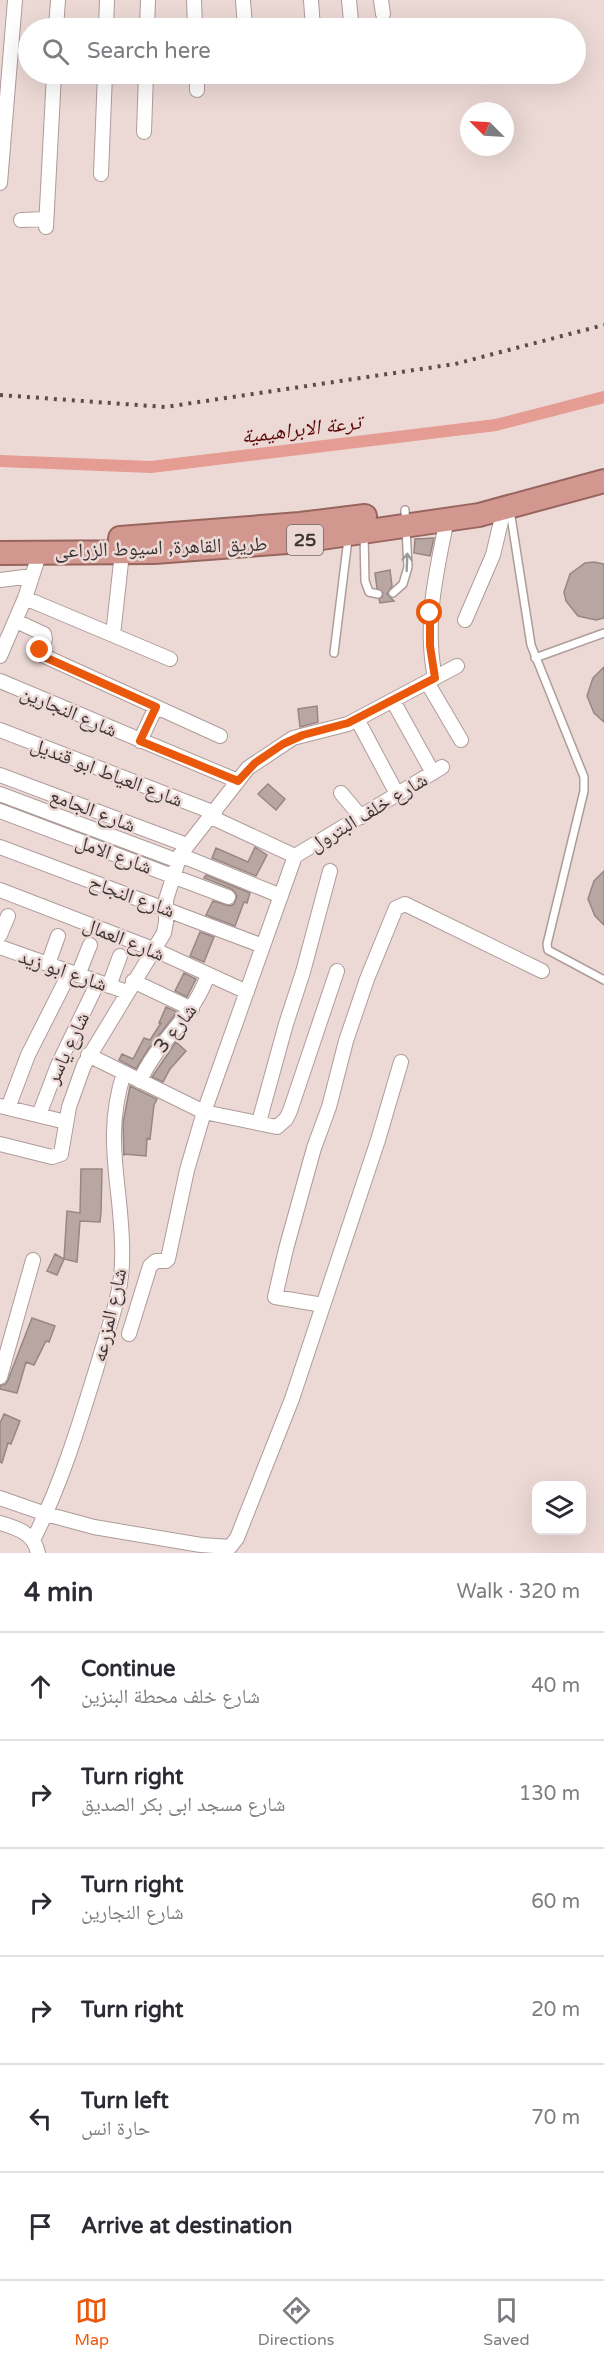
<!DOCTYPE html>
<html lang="en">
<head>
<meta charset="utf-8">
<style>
	body { margin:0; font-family:"Varela Round","Noto Naskh Arabic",sans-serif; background:#f7f7f7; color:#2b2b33 }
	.controls { position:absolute; right:18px; bottom:18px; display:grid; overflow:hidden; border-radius:12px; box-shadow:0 6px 24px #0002 }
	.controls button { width:54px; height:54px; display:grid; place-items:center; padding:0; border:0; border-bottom:2px solid #e1e1e2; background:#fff; color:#2b2b33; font:30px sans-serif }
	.compass { position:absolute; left:460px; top:102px; width:54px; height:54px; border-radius:50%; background:#fff; box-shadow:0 6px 24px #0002; rotate:294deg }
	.stop { position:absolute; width:18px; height:18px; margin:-14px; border:4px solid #ea580c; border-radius:50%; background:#fff }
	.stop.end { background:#ea580c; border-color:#fff; box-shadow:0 2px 6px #0008 }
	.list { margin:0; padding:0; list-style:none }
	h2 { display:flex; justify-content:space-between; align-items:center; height:78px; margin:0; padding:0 24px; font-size:26px }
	h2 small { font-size:20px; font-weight:400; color:#7c7c81 }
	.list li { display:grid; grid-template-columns:39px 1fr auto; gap:18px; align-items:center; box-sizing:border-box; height:108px; padding:0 24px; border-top:2px solid #e1e1e2 }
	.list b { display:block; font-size:22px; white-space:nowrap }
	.list p { margin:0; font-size:20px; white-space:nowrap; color:#7c7c81 }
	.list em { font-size:20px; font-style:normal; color:#7c7c81 }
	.icon { flex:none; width:33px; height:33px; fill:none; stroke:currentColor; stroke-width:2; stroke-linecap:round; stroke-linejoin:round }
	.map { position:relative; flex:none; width:604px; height:1553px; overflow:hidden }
	.search { position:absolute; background:#fff; box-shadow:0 6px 24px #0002; left:18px; right:18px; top:18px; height:66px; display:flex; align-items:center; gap:15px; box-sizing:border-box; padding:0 21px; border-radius:33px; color:#7c7c81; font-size:22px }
	.sheet { height:726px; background:#fff }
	nav { display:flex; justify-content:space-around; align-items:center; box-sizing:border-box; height:84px; border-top:2px solid #e1e1e2; background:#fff; font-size:16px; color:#7c7c81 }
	nav a { display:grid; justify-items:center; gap:3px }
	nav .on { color:#ea580c }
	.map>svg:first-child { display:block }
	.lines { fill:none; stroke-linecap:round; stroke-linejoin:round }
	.canal { stroke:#e59d93; stroke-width:12 }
	.building { fill:#b8a6a3; stroke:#988683; stroke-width:1.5 }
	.service-casing { stroke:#ae9c99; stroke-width:10 }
	.minor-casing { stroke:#ae9c99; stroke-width:16 }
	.trunk-casing { stroke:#97655e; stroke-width:26 }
	.service { stroke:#fff; stroke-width:7 }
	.minor { stroke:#fff; stroke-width:14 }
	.trunk { stroke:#d29890; stroke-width:22 }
	.rail { stroke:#574e4c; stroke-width:4; stroke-dasharray:3 6; stroke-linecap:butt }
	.oneway { stroke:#9e9a9a }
	.route { stroke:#ea580c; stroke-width:8 }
	.labels { text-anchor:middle; stroke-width:5; stroke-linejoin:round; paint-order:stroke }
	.shield { fill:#ecd9d6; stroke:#726765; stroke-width:1.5 }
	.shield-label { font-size:18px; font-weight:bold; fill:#3d3634 }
	.street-label { font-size:20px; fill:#3d3634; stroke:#ecd9d6 }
	.water-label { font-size:21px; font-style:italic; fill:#600b09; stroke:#ecd9d6 }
</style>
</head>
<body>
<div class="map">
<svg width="604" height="1553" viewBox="0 0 604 1553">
	<rect width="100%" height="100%" fill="#ecd9d6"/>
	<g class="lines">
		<!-- canal -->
		<path class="canal" d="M0 461 151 467 496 425 604 397"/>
	</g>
	<!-- building -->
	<path class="building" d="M434 538 430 556 414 553 415 539Z
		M594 562 604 564V618L596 620 578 616 566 601 564 592 570 574 585 563Z
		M390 570 392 586 387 594 394 601 380 603 379 599 382 597 383 593 377 588 375 573Z
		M604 667V722L594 713 587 696 593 678Z
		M317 706 318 722 300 727 298 709Z
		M268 784 285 799 276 810 258 794Z
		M255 847 267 855 256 876 212 858 216 848 248 862Z
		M604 871V925L595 916 588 899 594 881Z
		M206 875 250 893 247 903 244 902 235 926 206 915 213 901 230 906 234 904 237 896 232 889 204 878Z
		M200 932 214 937 204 962 190 956Z
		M184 973 196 979 187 997 175 991Z
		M166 1007 177 1012 149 1048 136 1069 119 1060 122 1054 133 1059 144 1038 150 1040 161 1023H159Z
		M176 1042 186 1051 170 1069 163 1082 152 1077Z
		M130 1086 157 1099 154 1105 150 1139 147 1138 146 1156 124 1154V1156L123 1123Z
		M81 1169H102L101 1213 100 1222 80 1221 77 1262 64 1259 67 1211 80 1213Z
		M55 1254 64 1259 57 1275 47 1271Z
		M32 1318 55 1326 49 1342 46 1341 34 1365 26 1362 17 1393 0 1389V1386L6 1384 8 1380Z
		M4 1414 20 1421 11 1444 8 1443 2 1463 0 1462V1423Z"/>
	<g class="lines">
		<!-- service casing -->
		<g class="service-casing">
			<path id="service" d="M510 510 531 645 584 777V791L547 944 548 950 604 980
				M364 534 365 581 369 592 378 594
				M393 593 403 584 408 567 405 510
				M334 653 348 539
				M535 658 604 633"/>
		</g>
		<!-- minor casing -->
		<g class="minor-casing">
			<path id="minor" d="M194 0 195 28
				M243 0 245 28
				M311 0 313 28
				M349 0 351 21
				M381 0 383 14
				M56 28 58 0
				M106 28 107 0
				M147 28 148 0
				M197 74V90
				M144 132 146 74
				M101 174 105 74
				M0 183 15 0
				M21 220 46 219
				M46 227 54 74
				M0 580 32 576
				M25 598 170 659
				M465 620 493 555 504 509
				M16 621 44 634 45 639 39 651 42 655 220 736
				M113 635 122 553
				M0 656 25 598 40 552
				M435 678C424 623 436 573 447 519
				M0 681 238 781
				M427 682 461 740
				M393 701 433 773
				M357 719 397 794
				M0 730 215 813
				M140 741 156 707
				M0 775 187 845
				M341 793 361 817
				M0 794 178 861
				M0 811 228 897
				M211 817 295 856
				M0 847 263 946
				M180 855 281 896
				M295 856 442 767
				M0 890 153 949 247 992
				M0 935 8 916
				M0 947 127 992
				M48 964 58 936
				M78 975 90 945
				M133 981 192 1009
				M109 986 120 956
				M88 1055 204 1112 277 1127 286 1119 290 1111 337 971
				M140 1081C157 1041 195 1016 208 974
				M0 1106 66 1122
				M8 1108 28 1055 70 972
				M39 1115 58 1065 98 982
				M259 1122 286 1024 303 972 330 871
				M0 1144 52 1157 61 1154 69 1107 84 1065 164 933 166 922V900L180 855 248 768 293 738 348 724 457 666
				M323 1305 275 1297 286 1249 314 1148 329 1107 346 1041 367 979 396 908 405 904 542 971
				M129 1334 150 1266 156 1261H166L168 1259 187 1170 204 1112 295 856
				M0 1377 33 1260
				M0 1498 46 1514 94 1527 201 1545 230 1547 237 1538 292 1399 378 1140 401 1062
				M0 1523C17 1528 34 1533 38 1553
				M33 1540C62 1483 80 1422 99 1360 108 1329 121 1296 122 1263 125 1195 101 1142 124 1073"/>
		</g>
		<!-- trunk casing -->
		<g class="trunk-casing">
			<path id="trunk" d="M120 538 300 524 365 516
				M0 553 154 552 301 541 479 515 604 481"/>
		</g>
		<!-- service -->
		<use href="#service" class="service"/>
		<!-- minor -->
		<use href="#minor" class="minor"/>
		<!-- trunk -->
		<use href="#trunk" class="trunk"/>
		<!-- rail -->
		<path class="rail" d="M0 395 165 407 455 364 604 325"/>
	</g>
	<!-- one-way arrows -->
	<defs><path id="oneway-shaft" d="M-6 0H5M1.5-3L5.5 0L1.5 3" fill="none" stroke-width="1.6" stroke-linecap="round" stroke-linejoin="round" transform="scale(1.5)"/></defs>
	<use class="oneway" href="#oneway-shaft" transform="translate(407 562) rotate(-88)"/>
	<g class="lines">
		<!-- route -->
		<path class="route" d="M40 650V655L156 707 140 741 238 781 255 763 283 744 303 735 348 723 435 678 430 646V613"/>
	</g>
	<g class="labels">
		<!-- shield labels -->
		<rect class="shield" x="287" y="525" width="36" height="30" rx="4.5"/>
		<g class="shield-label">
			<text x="305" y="546">25</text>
		</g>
		<!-- street labels -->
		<g class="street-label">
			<text transform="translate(161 547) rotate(-2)" y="7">طريق القاهرة, اسيوط الزراعى</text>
			<text transform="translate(69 711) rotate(23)" y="7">شارع النجارين</text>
			<text transform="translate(107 772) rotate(21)" y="7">شارع العياط ابو قنديل</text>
			<text transform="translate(93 810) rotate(21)" y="7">شارع الجامع</text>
			<text transform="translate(368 812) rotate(-31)" y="7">شارع خلف البترول</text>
			<text transform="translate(114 854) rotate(20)" y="7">شارع الامل</text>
			<text transform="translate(132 896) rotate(20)" y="7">شارع النجاح</text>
			<text transform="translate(124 939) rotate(22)" y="7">شارع العمال</text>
			<text transform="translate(63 970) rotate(19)" y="7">شارع ابو زيد</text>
			<text transform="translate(175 1028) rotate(-52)" y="7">شارع 3</text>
			<text transform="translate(67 1048) rotate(-65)" y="7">شارع ياسر</text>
			<text transform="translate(109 1315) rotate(-77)" y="7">شارع المزرعه</text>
		</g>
		<!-- water labels -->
		<g class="water-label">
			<text transform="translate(301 429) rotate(-7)" y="7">ترعة الابراهيمية</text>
		</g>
	</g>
</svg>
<div class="controls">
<button><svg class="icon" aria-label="layers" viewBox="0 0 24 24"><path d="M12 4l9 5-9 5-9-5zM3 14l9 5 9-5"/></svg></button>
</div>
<svg class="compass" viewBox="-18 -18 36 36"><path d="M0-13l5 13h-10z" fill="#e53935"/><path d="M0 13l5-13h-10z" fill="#7c7c81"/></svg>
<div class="stop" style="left:430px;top:613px"></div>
<div class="stop end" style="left:40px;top:650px"></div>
<div class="search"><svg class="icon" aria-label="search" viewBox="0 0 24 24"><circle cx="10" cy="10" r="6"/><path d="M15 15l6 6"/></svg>Search here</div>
</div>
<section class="sheet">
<h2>4 min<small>Walk · 320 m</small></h2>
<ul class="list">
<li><svg class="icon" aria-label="ahead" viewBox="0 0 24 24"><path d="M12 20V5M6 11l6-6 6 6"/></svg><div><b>Continue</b><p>شارع خلف محطة البنزين</p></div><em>40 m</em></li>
<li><svg class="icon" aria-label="right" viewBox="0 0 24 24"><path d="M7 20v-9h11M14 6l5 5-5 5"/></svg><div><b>Turn right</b><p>شارع مسجد ابى بكر الصديق</p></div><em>130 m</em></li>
<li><svg class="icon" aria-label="right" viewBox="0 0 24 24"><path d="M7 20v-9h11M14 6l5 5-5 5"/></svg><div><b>Turn right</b><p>شارع النجارين</p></div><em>60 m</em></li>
<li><svg class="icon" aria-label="right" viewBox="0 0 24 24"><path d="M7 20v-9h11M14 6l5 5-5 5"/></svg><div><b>Turn right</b></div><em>20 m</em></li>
<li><svg class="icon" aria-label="left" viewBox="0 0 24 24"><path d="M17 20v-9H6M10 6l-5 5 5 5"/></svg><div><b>Turn left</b><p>حارة انس</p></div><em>70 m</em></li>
<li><svg class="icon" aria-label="arrive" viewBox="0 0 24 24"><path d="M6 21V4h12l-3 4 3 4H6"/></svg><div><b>Arrive at destination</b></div></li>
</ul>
</section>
<nav>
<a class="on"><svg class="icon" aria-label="map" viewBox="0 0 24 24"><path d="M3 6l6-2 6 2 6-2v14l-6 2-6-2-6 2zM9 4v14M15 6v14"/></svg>Map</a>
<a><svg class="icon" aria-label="directions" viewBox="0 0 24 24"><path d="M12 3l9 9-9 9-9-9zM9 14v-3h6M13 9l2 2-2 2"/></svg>Directions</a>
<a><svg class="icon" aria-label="saved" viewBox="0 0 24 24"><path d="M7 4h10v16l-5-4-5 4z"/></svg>Saved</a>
</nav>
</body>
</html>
